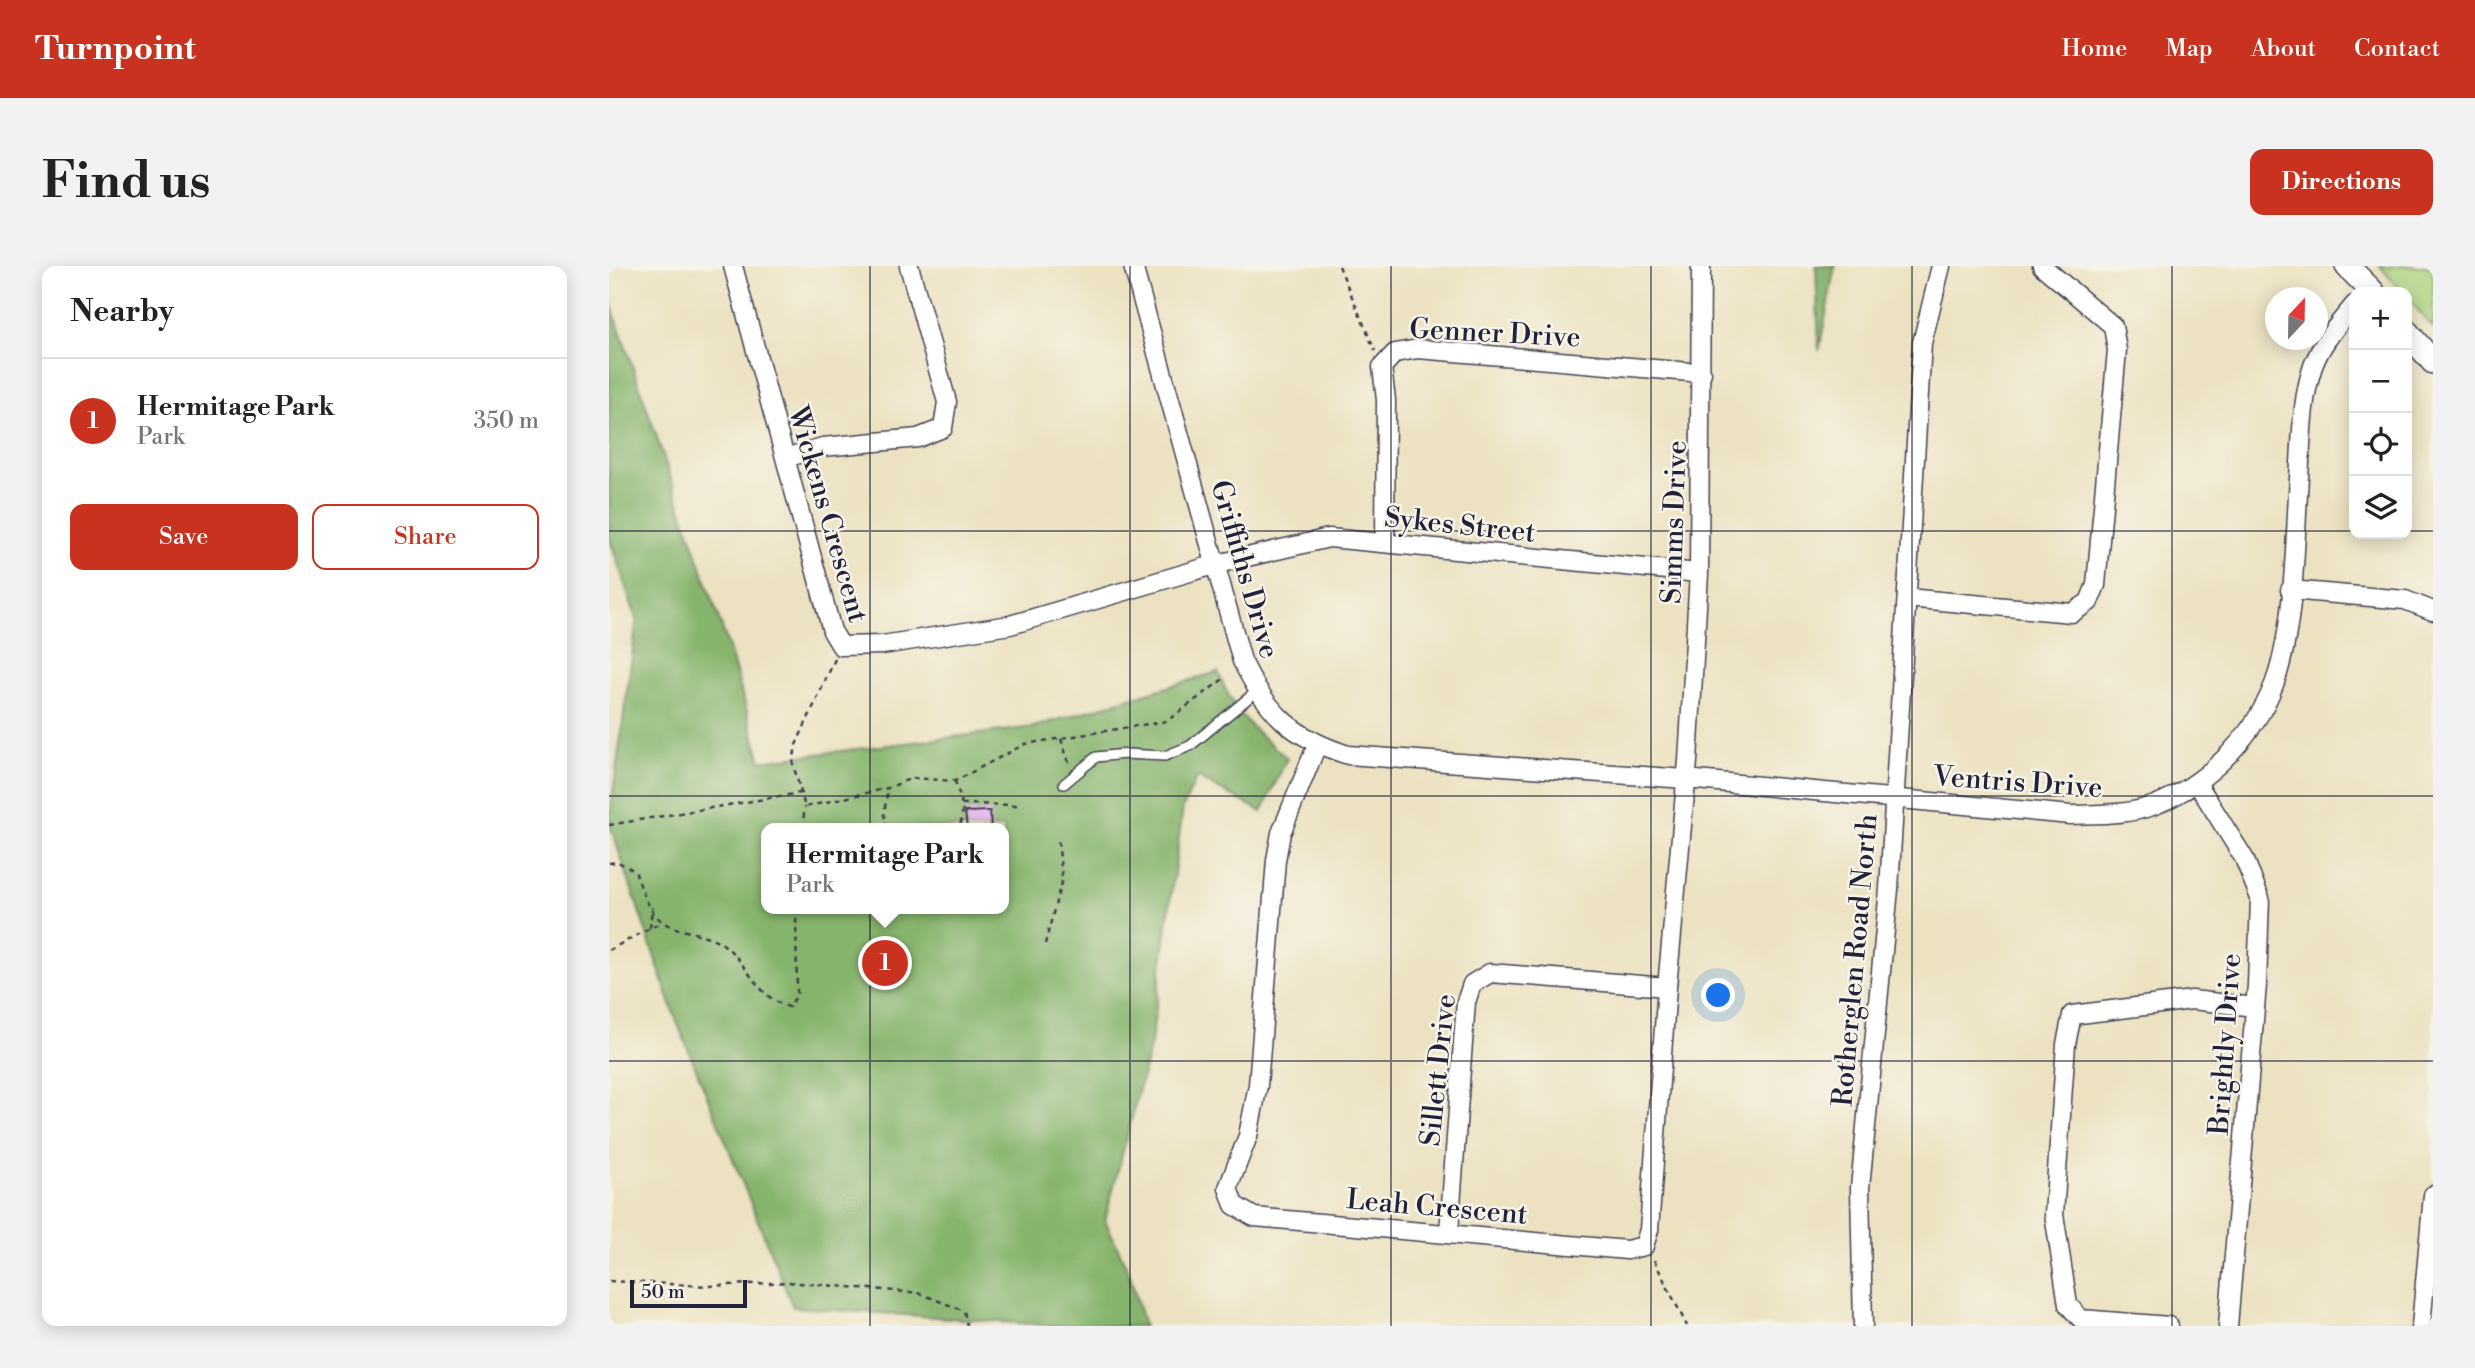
<!DOCTYPE html>
<html lang="en">
<head>
<meta charset="utf-8">
<style>
	body { margin:0; font-family:"Libre Bodoni",serif; background:#f2f2f2; color:#222 }
	.controls { position:absolute; right:21px; top:21px; display:grid; overflow:hidden; border-radius:14px; box-shadow:0 4px 18px #0003 }
	.controls button { width:63px; height:63px; display:grid; place-items:center; padding:0; border:0; border-bottom:2px solid #e0e0e0; background:#fff; color:#222; font:35px sans-serif }
	.compass { position:absolute; left:1656px; top:21px; width:63px; height:63px; border-radius:50%; background:#fff; box-shadow:0 4px 18px #0003; rotate:22deg }
	.scale { position:absolute; left:21px; bottom:18px; width:117px; box-sizing:border-box; padding-left:7px; border:4px solid #22223b; border-top:0; font-size:19px; line-height:24px; white-space:nowrap; color:#22223b; -webkit-text-stroke:5px #f7f3e8; paint-order:stroke }
	.you { position:absolute; left:1110px; top:730px; width:24px; height:24px; margin:-18px; border:5px solid #fff; border-radius:50%; background:#1a73e8; box-shadow:0 0 0 10px #1a73e833 }
	.badge { display:grid; place-items:center; width:46px; height:46px; border-radius:50%; background:#c8321e; color:#fff; font-size:23px; font-weight:700 }
	.pin { position:absolute; translate:-50% -50%; border:4px solid #fff; box-shadow:0 2px 7px #0006 }
	.popup { position:absolute; left:152px; top:557px; width:248px; height:91px; box-sizing:border-box; display:grid; place-content:center; border-radius:14px; background:#fff; filter:drop-shadow(0 2px 5px #0005); font-size:23px; white-space:nowrap; color:#767676 }
	.popup b { font-size:26px; color:#222 }
	.popup::after { content:''; position:absolute; left:50%; top:100%; margin-left:-14px; border:14px solid transparent; border-top-color:#fff }
	.list { margin:0; padding:0; list-style:none }
	h2 { display:flex; justify-content:space-between; align-items:center; height:91px; margin:0; padding:0 28px; font-size:30px }
	h2 small { font-size:23px; font-weight:400; color:#767676 }
	.list li { display:grid; grid-template-columns:46px 1fr auto; gap:21px; align-items:center; box-sizing:border-box; height:126px; padding:0 28px; border-top:2px solid #e0e0e0 }
	.list b { display:block; font-size:26px; white-space:nowrap }
	.list p { margin:0; font-size:23px; white-space:nowrap; color:#767676 }
	.list em { font-size:23px; font-style:normal; color:#767676 }
	.actions { display:flex; gap:14px; padding:21px 28px }
	.actions a { flex:1; padding:16px 0; border:2px solid #c8321e; border-radius:14px; text-align:center; font-size:24px; color:#c8321e }
	.actions .main { background:#c8321e; color:#fff }
	.icon { flex:none; width:38px; height:38px; fill:none; stroke:currentColor; stroke-width:2; stroke-linecap:round; stroke-linejoin:round }
	.map { position:relative; flex:none; width:1824px; height:1060px; overflow:hidden; border-radius:14px }
	header { display:flex; align-items:center; gap:42px; box-sizing:border-box; height:98px; padding:0 35px; background:#c8321e; color:#fff }
	header strong { font-size:33px }
	nav { display:flex; gap:38px; margin-inline-start:auto; font-size:24px }
	.intro { display:flex; align-items:center; justify-content:space-between; box-sizing:border-box; height:168px; padding:0 42px }
	h1 { margin:0; font-size:49px }
	.button { padding:18px 32px; border-radius:14px; background:#c8321e; color:#fff; font-size:24px; font-weight:700 }
	main { display:flex; gap:42px; padding:0 42px }
	aside { flex:1; background:#fff; border-radius:14px; box-shadow:0 4px 18px #0003 }
	.map>svg:first-child { display:block }
	.green { fill:#a9d27d; stroke:#667a5c; stroke-width:2 }
	.forest { fill:#86b46c; stroke:#546b54; stroke-width:2; fill-rule:evenodd }
	.building { fill:#e3aeed }
	.lines { fill:none; stroke-linecap:round; stroke-linejoin:round }
	.service-casing { stroke:#403f4f; stroke-width:12 }
	.minor-casing { stroke:#403f4f; stroke-width:21 }
	.tertiary-casing { stroke:#403f4f; stroke-width:26 }
	.path { stroke:#403f4f; stroke-width:2.5; stroke-dasharray:5 5; stroke-linecap:butt }
	.service { stroke:#fff; stroke-width:9 }
	.minor { stroke:#fff; stroke-width:18 }
	.tertiary { stroke:#fff; stroke-width:23 }
	.grid { fill:none; stroke:#22223b; stroke-width:2; stroke-opacity:0.55 }
	.labels { text-anchor:middle; stroke-width:5; stroke-linejoin:round; paint-order:stroke }
	.street-label { font-size:28px; fill:#22223b; stroke:#f7f3e8 }
</style>
</head>
<body>
<header>
<strong>Turnpoint</strong>
<nav><a>Home</a><a>Map</a><a>About</a><a>Contact</a></nav>
</header>
<div class="intro"><h1>Find us</h1><a class="button">Directions</a></div>
<main>
<aside>
<h2>Nearby<small></small></h2>
<ul class="list">
<li><span class="badge">1</span><div><b>Hermitage Park</b><p>Park</p></div><em>350 m</em></li>
</ul>
<div class="actions"><a class="main">Save</a><a>Share</a></div>
</aside>
<div class="map">
<svg width="1824" height="1060" viewBox="0 0 1824 1060">
	<rect width="100%" height="100%" fill="#f7f3e8"/>
	<filter id="ink" filterUnits="userSpaceOnUse"><feTurbulence type="fractalNoise" baseFrequency=".0143" numOctaves="2"/><feDisplacementMap in="SourceGraphic" scale="14" xChannelSelector="R" yChannelSelector="G"/><feConvolveMatrix kernelMatrix="1 2 1 2 8 2 1 2 1" color-interpolation-filters="sRGB"/></filter>
	<filter id="wash" filterUnits="userSpaceOnUse"><feTurbulence type="fractalNoise" baseFrequency=".00686" numOctaves="4" result="noise"/><feDisplacementMap in="SourceGraphic" scale="28" xChannelSelector="R" yChannelSelector="G"/><feGaussianBlur stdDeviation="1.57" result="paint"/><feColorMatrix in="noise" values="0 0 0 0 0 0 0 0 0 0 0 0 0 0 0 0 0 1.4 0 .05"/><feComposite in="paint" operator="in"/></filter>
	<g filter="url(#wash)">
		<rect width="100%" height="100%" fill="#ece2c1"/>
		<!-- green -->
		<path class="green" d="M1771 0H1824V62L1798 31V26H1793Z"/>
		<!-- forest -->
		<path class="forest" d="M1207 0H1226L1210 85Z
			M0 32 119 379 152 495 425 461 609 406C625 448 644 464 678 492L653 546 588 511 574 541 542 777 496 954 520 1006 535 1060H451L184 1041 66 751 0 556 28 354 0 271ZM157 562H395V643H157Z"/>
		<g id="blocks">
			<!-- building -->
			<path class="building" d="M381 545 382 562H358L356 546Z"/>
		</g>
	</g>
	<g filter="url(#ink)">
		<use href="#blocks" fill-opacity="0" stroke="#403f4f" stroke-width="2"/>
		<g class="lines">
			<!-- service casing -->
			<g class="service-casing">
				<path id="service" d="M455 518 487 491 516 488 556 490 581 480 648 425"/>
			</g>
			<!-- minor casing -->
			<g class="minor-casing">
				<path id="minor" d="M124 0 223 365 232 380 273 379 401 359 608 298 720 272 1090 307
					M524 0 633 395C659 448 683 471 739 489L1077 513 1462 549C1489 548 1520 549 1546 539 1602 516 1651 465 1669 407 1686 350 1686 271 1690 211 1693 175 1692 135 1704 100 1713 76 1729 59 1745 39
					M176 192 214 181 309 172 334 162 338 136 300 0
					M776 276 777 134 773 101 786 87 809 83 1093 107
					M1681 324 1796 334 1824 345
					M1298 332 1463 347 1480 336 1487 319 1508 84 1504 60 1433 0
					M708 479 672 567 667 594 649 819 639 870 619 922 625 939 645 951 1018 984 1035 980 1040 964 1058 721 1079 495 1090 307 1092 0
					M1588 517 1635 592 1651 632 1648 719 1619 1060
					M840 966 857 736 863 718 881 707 1058 721
					M1254 1060 1251 922 1280 623 1313 77 1332 0
					M1560 1060 1472 1053 1459 1039 1445 948 1457 778 1463 749 1583 734 1646 741
					M1812 1060 1824 929"/>
			</g>
			<!-- tertiary casing -->
			<g class="tertiary-casing">
				<path id="tertiary" d="M1738 0 1764 26
					M1798 66 1824 96"/>
			</g>
			<!-- path -->
			<path class="path" d="M730 0 766 85
				M226 393 187 479 184 498 196 541 279 522 303 512 346 515 416 478 558 455 617 411
				M452 473 460 497
				M346 515 354 542 351 562
				M353 538 409 539
				M0 559 191 527
				M193 562 196 541
				M277 562 275 548 279 522
				M0 597 9 596 26 605C32 621 39 646 54 656 72 668 99 666 115 679 140 699 148 732 180 741L188 729 187 643
				M41 662 43 641
				M436 678 453 613 449 573
				M0 684 53 656
				M1045 994 1078 1060
				M0 1015 99 1020 179 1016 310 1027 355 1045 358 1060"/>
			<!-- service -->
			<use href="#service" class="service"/>
			<!-- minor -->
			<use href="#minor" class="minor"/>
			<!-- tertiary -->
			<use href="#tertiary" class="tertiary"/>
		</g>
	</g>
	<!-- grid -->
	<path class="grid" d="M261 0V1060M521 0V1060M782 0V1060M1042 0V1060M1303 0V1060M1563 0V1060M0 265H1745M1798 265H1824M0 530H1824M0 795H1824"/>
	<g class="labels">
		<!-- street labels -->
		<g class="street-label">
			<text transform="translate(886 66) rotate(3)" y="10">Genner Drive</text>
			<text transform="translate(220 248) rotate(74)" y="10">Wickens Crescent</text>
			<text transform="translate(1064 256) rotate(-88)" y="10">Simms Drive</text>
			<text transform="translate(851 258) rotate(6)" y="10">Sykes Street</text>
			<text transform="translate(637 303) rotate(74)" y="10">Griffiths Drive</text>
			<text transform="translate(1409 515) rotate(4)" y="10">Ventris Drive</text>
			<text transform="translate(1245 694) rotate(-85)" y="10">Rotherglen Road North</text>
			<text transform="translate(1615 778) rotate(-86)" y="10">Brightly Drive</text>
			<text transform="translate(828 804) rotate(-84)" y="10">Sillett Drive</text>
			<text transform="translate(828 940) rotate(5)" y="10">Leah Crescent</text>
		</g>
	</g>
</svg>
<div class="controls">
<button>+</button>
<button>−</button>
<button><svg class="icon" aria-label="locate" viewBox="0 0 24 24"><circle cx="12" cy="12" r="6"/><path d="M12 2v4M12 18v4M2 12h4M18 12h4"/></svg></button>
<button><svg class="icon" aria-label="layers" viewBox="0 0 24 24"><path d="M12 4l9 5-9 5-9-5zM3 14l9 5 9-5"/></svg></button>
</div>
<svg class="compass" viewBox="-18 -18 36 36"><path d="M0-13l5 13h-10z" fill="#e53935"/><path d="M0 13l5-13h-10z" fill="#767676"/></svg>
<div class="scale">50 m</div>
<div class="you"></div>
<div class="pin badge" style="left:276px;top:697px">1</div>
<div class="popup"><b>Hermitage Park</b>Park</div>
</div>
</main>
</body>
</html>
